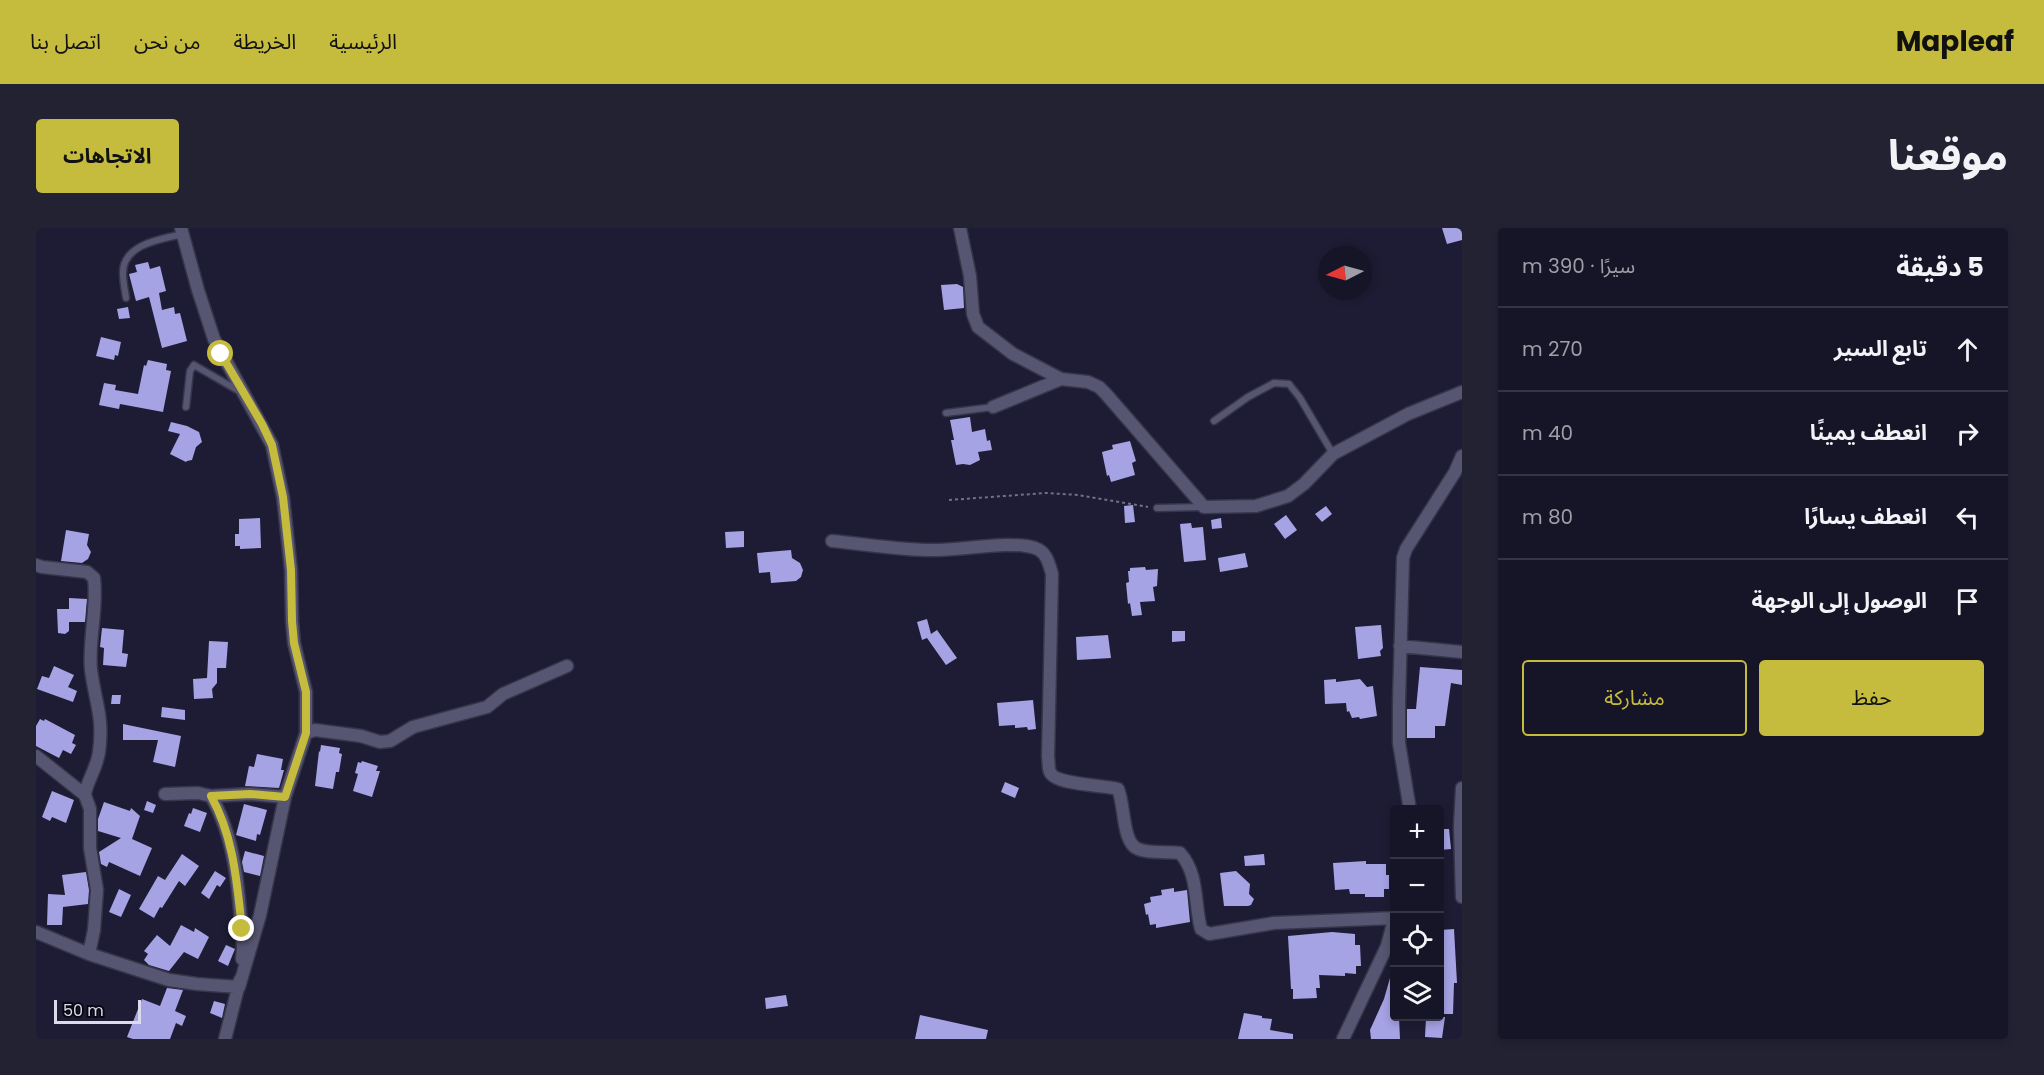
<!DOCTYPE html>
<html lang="ar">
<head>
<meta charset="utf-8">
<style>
	body { margin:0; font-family:Poppins,"Noto Sans Arabic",sans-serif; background:#232233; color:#f1f3f6; direction:rtl }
	.controls { position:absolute; right:18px; bottom:18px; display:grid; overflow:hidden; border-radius:6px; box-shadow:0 3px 9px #0003 }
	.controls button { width:54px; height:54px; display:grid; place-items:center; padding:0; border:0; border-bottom:2px solid #353444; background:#161527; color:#f1f3f6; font:30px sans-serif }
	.compass { position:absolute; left:1282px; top:18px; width:54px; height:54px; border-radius:50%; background:#161527; box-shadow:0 3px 9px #0003; rotate:264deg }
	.scale { position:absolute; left:18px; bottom:15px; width:87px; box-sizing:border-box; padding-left:6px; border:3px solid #dbdbec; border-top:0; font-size:16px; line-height:21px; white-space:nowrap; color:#dbdbec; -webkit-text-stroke:4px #090812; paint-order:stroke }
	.stop { position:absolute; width:18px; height:18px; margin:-14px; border:4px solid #c5bc3d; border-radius:50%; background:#fff }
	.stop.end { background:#c5bc3d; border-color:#fff; box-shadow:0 2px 6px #0008 }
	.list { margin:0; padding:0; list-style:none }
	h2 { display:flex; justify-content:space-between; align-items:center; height:78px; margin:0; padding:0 24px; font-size:26px }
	h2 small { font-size:20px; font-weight:400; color:#9e9fa7 }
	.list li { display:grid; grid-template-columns:39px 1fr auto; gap:18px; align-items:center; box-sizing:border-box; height:84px; padding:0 24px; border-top:2px solid #353444 }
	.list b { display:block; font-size:22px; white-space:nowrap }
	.list em { font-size:20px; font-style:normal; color:#9e9fa7 }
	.actions { display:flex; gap:12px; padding:18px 24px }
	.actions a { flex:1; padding:14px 0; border:2px solid #c5bc3d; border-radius:6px; text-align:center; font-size:21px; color:#c5bc3d }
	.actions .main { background:#c5bc3d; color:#111 }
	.icon { flex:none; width:33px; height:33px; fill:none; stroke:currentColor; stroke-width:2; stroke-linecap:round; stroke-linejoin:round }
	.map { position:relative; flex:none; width:1426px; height:811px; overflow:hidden; direction:ltr; border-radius:6px }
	header { display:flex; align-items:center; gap:36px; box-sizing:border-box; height:84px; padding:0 30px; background:#c5bc3d; color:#111 }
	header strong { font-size:28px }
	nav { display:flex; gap:33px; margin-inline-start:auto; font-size:21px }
	.intro { display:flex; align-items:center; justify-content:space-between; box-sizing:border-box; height:144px; padding:0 36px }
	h1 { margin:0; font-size:42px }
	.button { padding:15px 27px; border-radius:6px; background:#c5bc3d; color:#111; font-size:21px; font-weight:700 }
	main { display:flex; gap:36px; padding:0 36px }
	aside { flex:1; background:#161527; border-radius:6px; box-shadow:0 3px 9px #0003 }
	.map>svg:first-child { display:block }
	.building { fill:#a5a3e4 }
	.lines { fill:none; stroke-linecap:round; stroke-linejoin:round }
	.lane-casing { stroke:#363549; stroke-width:9 }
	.street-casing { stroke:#363549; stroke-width:15 }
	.path { stroke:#717085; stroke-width:2; stroke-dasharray:3 3; stroke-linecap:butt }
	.lane { stroke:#575672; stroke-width:6 }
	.street { stroke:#575672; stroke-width:12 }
	.route { stroke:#c5bc3d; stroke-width:8 }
</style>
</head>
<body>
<header>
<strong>Mapleaf</strong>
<nav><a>الرئيسية</a><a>الخريطة</a><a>من نحن</a><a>اتصل بنا</a></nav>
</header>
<div class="intro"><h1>موقعنا</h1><a class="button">الاتجاهات</a></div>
<main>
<aside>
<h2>5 دقيقة<small>سيرًا · 390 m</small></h2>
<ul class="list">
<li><svg class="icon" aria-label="ahead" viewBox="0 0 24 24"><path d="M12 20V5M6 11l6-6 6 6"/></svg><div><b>تابع السير</b></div><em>270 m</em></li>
<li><svg class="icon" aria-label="right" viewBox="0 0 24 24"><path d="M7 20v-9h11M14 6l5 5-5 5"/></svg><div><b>انعطف يمينًا</b></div><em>40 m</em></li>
<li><svg class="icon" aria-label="left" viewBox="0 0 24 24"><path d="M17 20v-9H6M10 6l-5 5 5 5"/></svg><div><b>انعطف يسارًا</b></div><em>80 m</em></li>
<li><svg class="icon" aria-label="arrive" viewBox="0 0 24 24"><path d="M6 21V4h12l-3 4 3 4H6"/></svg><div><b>الوصول إلى الوجهة</b></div></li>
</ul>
<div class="actions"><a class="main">حفظ</a><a>مشاركة</a></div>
</aside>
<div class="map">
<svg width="1426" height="811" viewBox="0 0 1426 811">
	<rect width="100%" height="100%" fill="#1e1c34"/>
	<!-- building -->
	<path class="building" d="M1406 0H1426V12L1411 16Z
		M112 34 114 41 124 38 130 63 123 65 126 82 138 79 139 86 144 85 151 113 126 120 113 69 100 73 93 46 101 44 99 37Z
		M921 56 927 59 928 80 908 82 905 57Z
		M92 79 94 90 83 91 81 81Z
		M65 109 85 114 82 128 79 127 78 132 60 128Z
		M112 132 131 136 130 142 135 143 127 184 84 176 83 181 63 177 68 155 80 157 79 162 102 166 108 137 110 138Z
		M934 189 936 204 949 201 951 213 954 212 956 222 942 224 944 232 934 237 927 236 920 237 915 212H918L914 192Z
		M135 194 151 198 163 204 166 214 160 219 156 232 151 233 150 234 134 226 144 206 132 203Z
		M1094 213 1100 233 1096 235 1099 247 1075 254 1073 247 1071 248 1066 224 1077 221 1076 217Z
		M1097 277 1099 294 1089 295 1088 278Z
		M1290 278 1296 286 1286 294 1279 286Z
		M1250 287 1261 302 1249 311 1238 296Z
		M224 290 225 320 204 321V318H199V306H203V291Z
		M1185 290 1186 300 1176 301 1175 292Z
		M1155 295 1156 300 1167 299 1170 332 1148 334 1144 296Z
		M30 302 53 306 51 317 55 324 52 331 46 335 25 333Z
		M708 303V319L690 320 689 304Z
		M755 322 756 330 764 335 767 342 765 349 760 353 735 355 734 344 723 345 721 325Z
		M1209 325 1212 339 1184 344 1182 330Z
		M1109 339 1110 342 1122 341 1121 358 1117 359 1119 373 1104 374 1106 387 1096 388 1094 375 1092 376 1090 355 1093 354 1092 343H1094V340Z
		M33 370 51 371 49 394H33V403L29 406 22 405 21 381H33Z
		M891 391 895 406 901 402 921 430 910 437 891 410 886 412 881 394Z
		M1345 397 1347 420 1344 423 1345 428 1322 431 1319 399Z
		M66 400 88 402 86 425 92 426 90 439 67 437 68 420 64 419Z
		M1136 403H1149V413L1136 414Z
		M1072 407 1075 430 1041 432 1040 409Z
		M173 413 192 414 190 440H181V455L176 461 177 470 158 471 157 451 171 450Z
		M18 438 38 447 32 459 41 463 37 474 1 461 6 448 13 450Z
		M1384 439 1426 442V457L1415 455 1409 498H1399V510H1371V481H1380Z
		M1300 451V454L1324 451 1331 459 1337 458 1341 488 1324 491 1323 489 1316 490 1313 483 1311 484 1310 475 1289 476 1288 452Z
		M76 467H85L84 476H75Z
		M997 472 1000 501 992 502 991 499 979 500V497L963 498 961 475Z
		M126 479 149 482V492L125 489Z
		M4 491 8 493 9 491 39 507 36 515 40 517 35 526 27 522 23 530 0 518V498Z
		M87 496 145 508 139 539 117 534 122 512H87Z
		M285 517 304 520 303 525 306 526 303 544H300L297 561 279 558 283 523 284 524Z
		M221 526 247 531 245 542H248L243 560 209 558 213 538 218 539Z
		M326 533 342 538 340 543H344L336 569 317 563 322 546 319 545 322 534 325 535Z
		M969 554 983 560 979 570 965 564Z
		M16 563 38 572 30 595 16 589 14 593 6 589Z
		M111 573 120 577 117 585 108 582Z
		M68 574 94 583 95 580 104 588 96 611 116 620 104 648 73 634 71 639 65 636 63 624 85 610 62 603V591Z
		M208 576 231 582 224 607 221 606 220 613 200 607Z
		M157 580 171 585 164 604 148 598 153 585 155 586Z
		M1404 601H1413L1415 621 1404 622Z
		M209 623 228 628 224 648 208 644 206 634Z
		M146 626 163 638 149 658 143 653 126 680 124 679 118 690 103 681 122 648 129 652Z
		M1228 626 1229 637 1209 638 1208 628Z
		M1330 633V636H1350V647H1353V661H1348V669H1329V666H1314L1313 661 1299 662 1297 635Z
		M179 643 190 650 184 659 181 657 173 671 165 665Z
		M1200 643 1214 656 1213 666 1218 671 1215 677 1212 678H1188L1184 645Z
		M50 644 53 662 52 676 27 679 26 697H11L12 666 29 667 26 647Z
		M1138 660V664L1151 662 1154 694 1120 700V696L1114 697 1112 686 1110 687 1108 676 1115 674 1114 669 1126 667 1125 662Z
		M83 661 95 667 85 689 73 684Z
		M145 697 158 704 159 700 173 709 162 731 148 724 133 743 113 737 108 732 112 726 108 723 121 707 134 718Z
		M1418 701 1421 755H1418L1417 786H1404V702Z
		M1296 704 1319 706V717H1324L1325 738H1320V746L1309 745V748L1283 747 1284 760H1280L1281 770 1257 771V761H1255L1252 708Z
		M190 717 199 721 192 738 182 733Z
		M1356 743H1359V789H1363L1364 811H1335L1334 802 1348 771Z
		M131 760 147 762 139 783 150 788 146 798 140 795 134 811H97L91 809 106 771 124 778Z
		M750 767 752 778 730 781 729 770Z
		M178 773 189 776 186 790 174 785Z
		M1208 785 1226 788V790L1236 791 1234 802 1257 806V811H1202Z
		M884 787 952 802 950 811H879Z
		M1390 789H1409L1406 810 1389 809Z"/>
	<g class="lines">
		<!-- lane casing -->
		<g class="lane-casing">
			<path id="lane" d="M90 70C89 62 87 54 87 46 86 16 125 11 147 6
				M150 179 154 143 158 137 203 163
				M910 185 957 179
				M1178 193 1212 169 1238 155 1253 156 1264 170 1297 226
				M1121 280 1167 279"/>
		</g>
		<!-- street casing -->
		<g class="street-casing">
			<path id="street" d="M924 0 934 48 937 86 942 99 977 126 1025 151
				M957 179 1025 151 1052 154 1063 159 1070 166 1168 279 1220 278 1252 268 1268 256 1297 226 1372 186 1426 164
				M796 313C830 316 868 323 902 322 931 322 973 312 999 320 1011 324 1013 336 1016 346L1012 529C1013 533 1012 540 1014 544 1019 557 1068 557 1082 561 1089 577 1086 615 1102 621 1114 626 1131 623 1144 625 1163 646 1158 675 1165 701L1173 706 1238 695 1358 690
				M0 337 6 339 51 344 58 350C62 380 52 413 55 442 59 473 68 490 63 524 61 540 50 555 49 567
				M1364 418 1426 424
				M270 505 279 502 325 508 344 514 354 513 377 499 451 479 467 466 531 438
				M0 528 49 567 54 581V620L61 662 58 702 53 726
				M1426 560 1424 598 1426 669
				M129 566 162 565 175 568C201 613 203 669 207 720L206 731
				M175 568 214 566 249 569
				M1374 582 1363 515V474L1367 330 1370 321 1419 244 1426 228
				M0 704 53 726 133 752 161 756 203 759 224 687 249 569 270 505V464L258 415 256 393 255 342 247 269 236 217 178 111 162 62 145 0
				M189 811 204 752
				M1307 811 1351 718 1358 692"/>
		</g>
		<!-- path -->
		<path class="path" d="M913 272 1010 265 1042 267 1112 279"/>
		<!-- lane -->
		<use href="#lane" class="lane"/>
		<!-- street -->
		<use href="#street" class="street"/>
	</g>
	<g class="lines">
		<!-- route -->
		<path class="route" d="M185 126 226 196 236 217 247 269 255 342 256 393 258 415 270 464V505L249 569 214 566 175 568C198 609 201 656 206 701"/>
	</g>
</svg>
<div class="controls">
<button>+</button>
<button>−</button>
<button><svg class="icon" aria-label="locate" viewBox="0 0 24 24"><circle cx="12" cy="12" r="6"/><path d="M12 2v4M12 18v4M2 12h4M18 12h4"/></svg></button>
<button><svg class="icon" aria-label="layers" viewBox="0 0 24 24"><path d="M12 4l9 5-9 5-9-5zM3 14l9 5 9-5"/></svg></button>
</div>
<svg class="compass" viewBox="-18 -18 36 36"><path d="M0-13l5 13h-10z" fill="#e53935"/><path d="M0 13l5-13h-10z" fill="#9e9fa7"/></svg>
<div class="scale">50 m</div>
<div class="stop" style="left:185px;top:126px"></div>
<div class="stop end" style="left:206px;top:701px"></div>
</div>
</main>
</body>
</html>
